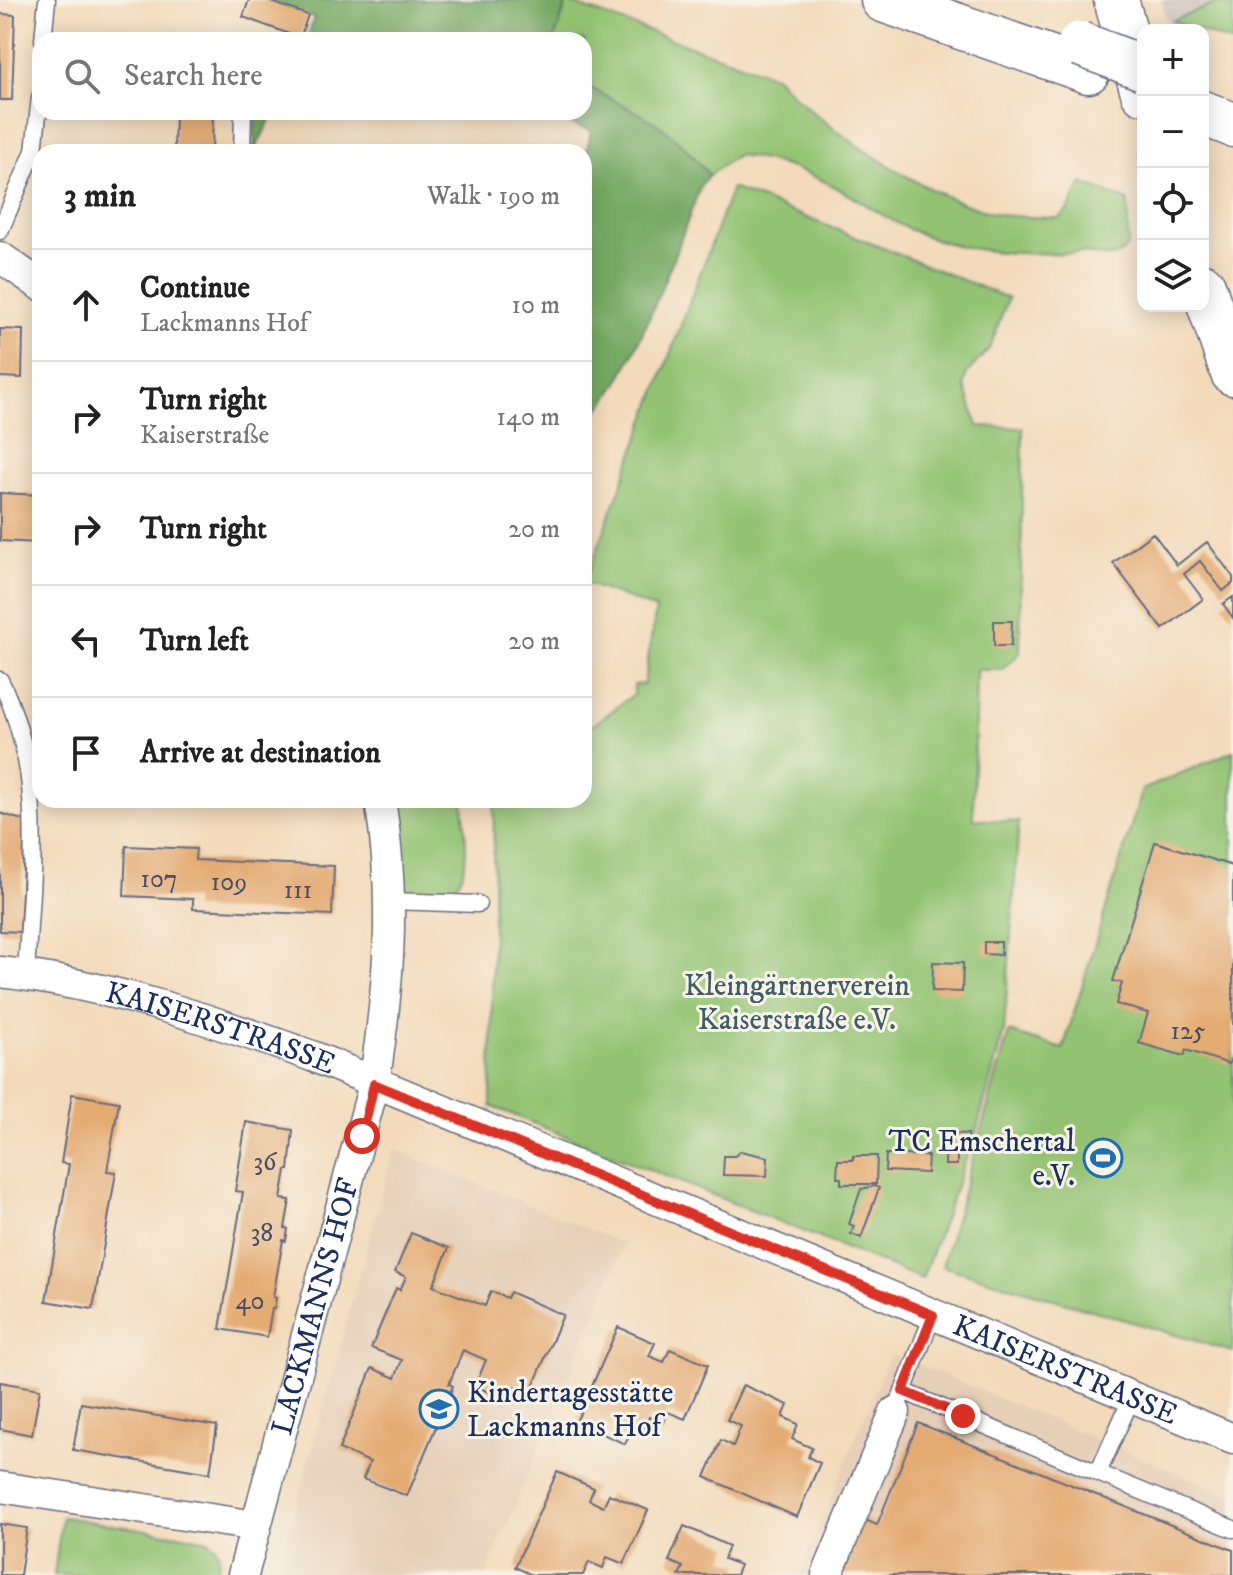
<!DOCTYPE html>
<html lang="en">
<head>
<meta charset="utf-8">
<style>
	body { margin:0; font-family:"IM FELL DW Pica",serif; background:#f6f6f6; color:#222 }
	.controls { position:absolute; right:24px; top:24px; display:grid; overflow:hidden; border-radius:16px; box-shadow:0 4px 20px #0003 }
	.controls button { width:72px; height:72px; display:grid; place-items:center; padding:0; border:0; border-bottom:2px solid #e0e0e0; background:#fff; color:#222; font:40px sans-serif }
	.stop { position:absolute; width:24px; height:24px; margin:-18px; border:6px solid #d93025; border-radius:50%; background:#fff }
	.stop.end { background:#d93025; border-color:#fff; box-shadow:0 2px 8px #0008 }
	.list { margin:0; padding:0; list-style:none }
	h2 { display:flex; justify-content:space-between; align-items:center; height:104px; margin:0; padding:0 32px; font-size:34px }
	h2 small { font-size:26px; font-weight:400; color:#767676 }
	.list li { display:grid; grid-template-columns:52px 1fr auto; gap:24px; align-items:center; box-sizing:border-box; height:112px; padding:0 32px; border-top:2px solid #e0e0e0 }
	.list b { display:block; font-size:30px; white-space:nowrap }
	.list p { margin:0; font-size:26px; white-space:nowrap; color:#767676 }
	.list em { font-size:26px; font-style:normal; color:#767676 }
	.icon { flex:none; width:44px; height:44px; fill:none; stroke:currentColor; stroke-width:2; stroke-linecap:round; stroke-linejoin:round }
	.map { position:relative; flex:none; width:1233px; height:1575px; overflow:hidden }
	.search { position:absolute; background:#fff; box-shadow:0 4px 20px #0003; left:32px; top:32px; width:560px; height:88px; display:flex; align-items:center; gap:20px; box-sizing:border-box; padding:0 28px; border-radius:24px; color:#767676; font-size:30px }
	.panel { position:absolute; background:#fff; box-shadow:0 4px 20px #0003; left:32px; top:144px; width:560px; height:664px; border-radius:24px }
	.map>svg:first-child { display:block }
	.built { fill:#e6cfb7 }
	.industrial { fill:#ccc2b9 }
	.green { fill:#93c372; stroke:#577968; stroke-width:2 }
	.forest { fill:#76a964; stroke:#486c61; stroke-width:2 }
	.building { fill:#e4ab73 }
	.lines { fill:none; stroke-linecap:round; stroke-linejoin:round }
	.lane-casing { stroke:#676b7e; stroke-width:19 }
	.street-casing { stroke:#676b7e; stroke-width:33 }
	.secondary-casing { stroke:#676b7e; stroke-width:47 }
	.highway-casing { stroke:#676b7e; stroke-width:47 }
	.lane { stroke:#fff; stroke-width:16 }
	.street { stroke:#fff; stroke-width:30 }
	.secondary { stroke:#fff; stroke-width:44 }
	.highway { stroke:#fff; stroke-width:44 }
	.highway-bridge-casing { stroke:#676b7e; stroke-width:47; stroke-linecap:butt }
	.highway-bridge { stroke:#fff; stroke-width:44 }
	.route { stroke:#d93025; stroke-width:10 }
	.labels { text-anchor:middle; stroke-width:6; stroke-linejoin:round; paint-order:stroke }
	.number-label { font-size:26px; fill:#4d4e63 }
	.park-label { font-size:30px; fill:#3f5b64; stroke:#f7f3e8 }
	.street-label { font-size:30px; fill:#1b2f5e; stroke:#f7f3e8 }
	.poi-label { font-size:30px; fill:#1b2f5e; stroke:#f7f3e8; text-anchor:end }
</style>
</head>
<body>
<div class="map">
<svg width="1233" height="1575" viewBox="0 0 1233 1575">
	<rect width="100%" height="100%" fill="#f7f3e8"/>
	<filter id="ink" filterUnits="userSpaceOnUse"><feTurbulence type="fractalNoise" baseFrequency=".0125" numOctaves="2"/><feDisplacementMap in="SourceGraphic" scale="16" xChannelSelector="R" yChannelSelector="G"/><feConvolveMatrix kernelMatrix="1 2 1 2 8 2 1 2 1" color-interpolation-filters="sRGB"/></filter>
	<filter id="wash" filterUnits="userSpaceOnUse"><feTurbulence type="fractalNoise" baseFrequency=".006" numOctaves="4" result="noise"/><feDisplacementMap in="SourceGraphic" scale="32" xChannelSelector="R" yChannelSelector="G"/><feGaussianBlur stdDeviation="1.8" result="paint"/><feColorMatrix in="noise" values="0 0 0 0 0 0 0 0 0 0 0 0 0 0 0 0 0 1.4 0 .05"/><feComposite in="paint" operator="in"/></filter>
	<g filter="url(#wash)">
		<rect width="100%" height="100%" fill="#f3daba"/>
		<!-- built -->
		<path class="built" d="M394 1149 624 1244 486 1575H277Z
			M891 1353 1233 1496V1575H799Z"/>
		<!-- industrial -->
		<path class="industrial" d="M1162 0H1233V4H1215L1172 21 1166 19Z"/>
		<!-- green -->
		<path class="green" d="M567 2 775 76C819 127 937 205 1004 215 1022 218 1041 217 1059 218L1068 210 1083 183 1128 201V244C1115 267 1100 252 1080 253 1022 255 965 254 911 230 886 219 865 203 841 190 809 172 774 160 737 155L709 175C691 153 674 134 649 119 628 106 604 98 584 83V40H554Z
			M1215 4H1233V43L1172 21Z
			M732 188 1008 298 990 348 967 373 964 384 978 426 1023 428 1020 653 1002 670H976L973 819 1019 822 1004 1030 976 1132 922 1279 491 1106 494 800H584V732L634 694V685L644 684 656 609 585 583Z
			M1233 751V1352L942 1266 1009 1032 1063 1049 1142 790Z
			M392 800H463C464 828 475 878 446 893H403Z
			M62 1517 205 1539C222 1547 221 1559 216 1575H54Z"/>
		<!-- forest -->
		<path class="forest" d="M266 0H566L567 2 554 40H307L314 18Z
			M584 83C604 98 628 106 649 119 674 134 691 153 709 175L701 185C686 222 620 418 584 418V164L591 131 539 112H584Z
			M255 112H274L254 152Z"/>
		<g id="blocks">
			<!-- building -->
			<path class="building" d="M249 0H266L308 15 300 38 243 17Z
				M0 14 15 15 12 100H0Z
				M175 112H213L212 152H174Z
				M0 329 23 330 22 378 0 377Z
				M0 493 40 495V543L0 541Z
				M1153 533 1177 565 1207 542 1233 577V583L1223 591 1200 561 1184 574 1203 599 1163 629 1113 563Z
				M1233 597V618L1223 604Z
				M994 621H1012L1011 646H994Z
				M0 813 25 821 20 932 0 931Z
				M1155 842 1233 866V1051L1229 1064 1186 1050 1184 1056 1139 1043 1148 1013 1116 1004 1122 983 1113 981Z
				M126 846 196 849 195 860 334 866 332 915 193 909V899L124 896Z
				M984 942H1001V955L984 954Z
				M933 962 963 963 962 992 932 991Z
				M72 1094 119 1102 107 1171 116 1172 93 1309 46 1301 69 1164 61 1163Z
				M246 1122 293 1130 289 1170H286L281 1199 290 1200 285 1228 288 1229 286 1241 283 1240 273 1297 276 1298 274 1309H272L267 1337 220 1329 243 1192 235 1191Z
				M946 1133 968 1134 967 1154H957V1165H945Z
				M740 1151 768 1157 767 1176 723 1175 724 1156H735Z
				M886 1154 928 1156 927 1173 885 1171Z
				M853 1156H877L876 1184H841V1178H837L838 1160H853Z
				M874 1186 879 1188 861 1238 851 1234 854 1226 849 1224 861 1189Z
				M411 1233 449 1248 433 1286 485 1306 491 1291 507 1298 510 1292 563 1315 530 1394 510 1385 505 1399 475 1386 486 1360 463 1350 449 1384 453 1386 407 1496 363 1479 370 1462 339 1449 372 1368 395 1378 402 1360 371 1348 396 1288 400 1290 406 1277 395 1272Z
				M618 1327 655 1343 649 1356 664 1362 670 1349 708 1365 685 1419 668 1412 664 1423 649 1417 642 1434 632 1429 625 1444 576 1422Z
				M0 1382 40 1389 32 1435 0 1429Z
				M743 1385 788 1405 783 1417 798 1424 792 1439 812 1448 808 1457 820 1463 797 1517 705 1477 721 1440 733 1446 741 1426 727 1420Z
				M81 1403 217 1426 210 1473 73 1450Z
				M918 1423 1233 1550V1575H838L861 1518 877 1525Z
				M557 1472 594 1488 589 1500 603 1507 609 1494 648 1510 624 1564 607 1557 603 1568 589 1562 583 1575H532L515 1567Z
				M0 1524 27 1528 20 1575H0Z
				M684 1526 729 1546 724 1559 740 1565 736 1575H679L683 1567 669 1561Z"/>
		</g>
	</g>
	<g filter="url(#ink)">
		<use href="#blocks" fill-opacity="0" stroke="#676b7e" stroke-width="2"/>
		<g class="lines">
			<!-- lane casing -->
			<g class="lane-casing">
				<path id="lane" d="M43 40 47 0
					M242 152 243 112
					M0 231 34 151 40 97
					M0 680C47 776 31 873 26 975
					M391 901 478 904
					M903 1391 1098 1473 1132 1397
					M900 1399 933 1315
					M1098 1473 1233 1529"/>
			</g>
			<!-- street casing -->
			<g class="street-casing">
				<g id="street">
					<path d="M0 257 40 285"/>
					<path id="s1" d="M0 972C107 984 211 1020 312 1056L1233 1439"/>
					<path d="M0 1487 256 1526"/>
					<path id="s2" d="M243 1575 374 1084C389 988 396 896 380 800"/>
					<path d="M827 1575 895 1412"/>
				</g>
			</g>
			<!-- secondary casing -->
			<g class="secondary-casing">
				<path id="secondary" d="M1116 0 1143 92
					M1203 286 1233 373"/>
			</g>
			<!-- highway casing -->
			<g class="highway-casing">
				<path id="highway" d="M883 0 1088 71
					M1203 113 1233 125"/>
			</g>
			<!-- lane -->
			<use href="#lane" class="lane"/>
			<!-- street -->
			<use href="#street" class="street"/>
			<!-- secondary -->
			<use href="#secondary" class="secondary"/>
			<!-- highway -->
			<use href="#highway" class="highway"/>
			<!-- highway-bridge casing -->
			<g class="highway-bridge-casing">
				<path id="highway-bridge" d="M1080 44 1143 68"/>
			</g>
			<!-- highway-bridge -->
			<use href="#highway-bridge" class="highway-bridge"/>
		</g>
	</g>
	<g class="lines" filter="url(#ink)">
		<!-- route -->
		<path class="route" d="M362 1136 374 1084 933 1315 903 1391 963 1416"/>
	</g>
	<!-- icons -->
	<defs>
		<g id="stadium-ring" transform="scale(2)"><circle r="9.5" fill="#f7f3e8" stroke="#1f6fb2" stroke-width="1.5"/><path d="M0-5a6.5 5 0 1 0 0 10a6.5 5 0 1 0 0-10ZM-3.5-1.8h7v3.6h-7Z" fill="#1f6fb2"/></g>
		<g id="school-ring" transform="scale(2)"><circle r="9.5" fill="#f7f3e8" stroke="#1f6fb2" stroke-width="1.5"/><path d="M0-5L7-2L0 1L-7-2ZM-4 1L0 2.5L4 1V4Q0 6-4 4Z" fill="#1f6fb2"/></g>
	</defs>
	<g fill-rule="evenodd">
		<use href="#stadium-ring" x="1103" y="1158"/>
		<use href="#school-ring" x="439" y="1409"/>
	</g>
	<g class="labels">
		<!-- number labels -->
		<g class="number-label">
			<text x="159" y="887">107</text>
			<text x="229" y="890">109</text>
			<text x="298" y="898">111</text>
			<text x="1188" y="1039">125</text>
			<text x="265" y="1170">36</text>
			<text x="262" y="1241">38</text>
			<text x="250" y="1309">40</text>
		</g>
		<!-- park labels -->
		<g class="park-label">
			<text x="797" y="995">Kleingärtnerverein<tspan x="797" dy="34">Kaiserstraße e.V.</tspan></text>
		</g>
		<!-- street labels -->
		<g class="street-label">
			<text dy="10" stroke="none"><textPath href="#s1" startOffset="228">KAISERSTRASSE</textPath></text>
			<text dy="10" stroke="none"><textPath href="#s2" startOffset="278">LACKMANNS HOF</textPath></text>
			<text dy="10" stroke="none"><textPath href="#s1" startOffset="1140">KAISERSTRASSE</textPath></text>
		</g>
		<!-- poi labels -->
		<g class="poi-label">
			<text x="1075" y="1151">TC Emschertal<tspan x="1075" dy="34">e.V.</tspan></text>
			<text x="467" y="1402" text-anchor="start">Kindertagesstätte<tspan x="467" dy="34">Lackmanns Hof</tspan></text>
		</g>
	</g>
</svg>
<div class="controls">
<button>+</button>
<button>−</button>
<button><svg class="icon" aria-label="locate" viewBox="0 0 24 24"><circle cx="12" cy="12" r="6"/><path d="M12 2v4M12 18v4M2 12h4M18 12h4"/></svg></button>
<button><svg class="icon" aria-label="layers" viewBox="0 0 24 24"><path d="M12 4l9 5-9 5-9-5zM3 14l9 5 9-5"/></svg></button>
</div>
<div class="stop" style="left:362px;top:1136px"></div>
<div class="stop end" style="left:963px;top:1416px"></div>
<div class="search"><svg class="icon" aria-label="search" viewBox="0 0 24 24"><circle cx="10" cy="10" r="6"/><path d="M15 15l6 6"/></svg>Search here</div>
<section class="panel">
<h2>3 min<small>Walk · 190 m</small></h2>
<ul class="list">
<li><svg class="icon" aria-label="ahead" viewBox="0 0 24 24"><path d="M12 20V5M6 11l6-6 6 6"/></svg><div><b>Continue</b><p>Lackmanns Hof</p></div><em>10 m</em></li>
<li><svg class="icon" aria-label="right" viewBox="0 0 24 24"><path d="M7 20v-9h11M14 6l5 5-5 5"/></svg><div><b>Turn right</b><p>Kaiserstraße</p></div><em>140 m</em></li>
<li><svg class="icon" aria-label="right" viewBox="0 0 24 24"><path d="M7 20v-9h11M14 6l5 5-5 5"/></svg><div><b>Turn right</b></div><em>20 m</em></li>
<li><svg class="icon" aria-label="left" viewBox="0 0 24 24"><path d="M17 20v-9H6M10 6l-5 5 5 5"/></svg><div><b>Turn left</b></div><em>20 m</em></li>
<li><svg class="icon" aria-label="arrive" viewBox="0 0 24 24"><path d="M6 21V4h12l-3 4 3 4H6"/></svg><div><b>Arrive at destination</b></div></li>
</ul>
</section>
</div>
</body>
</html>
